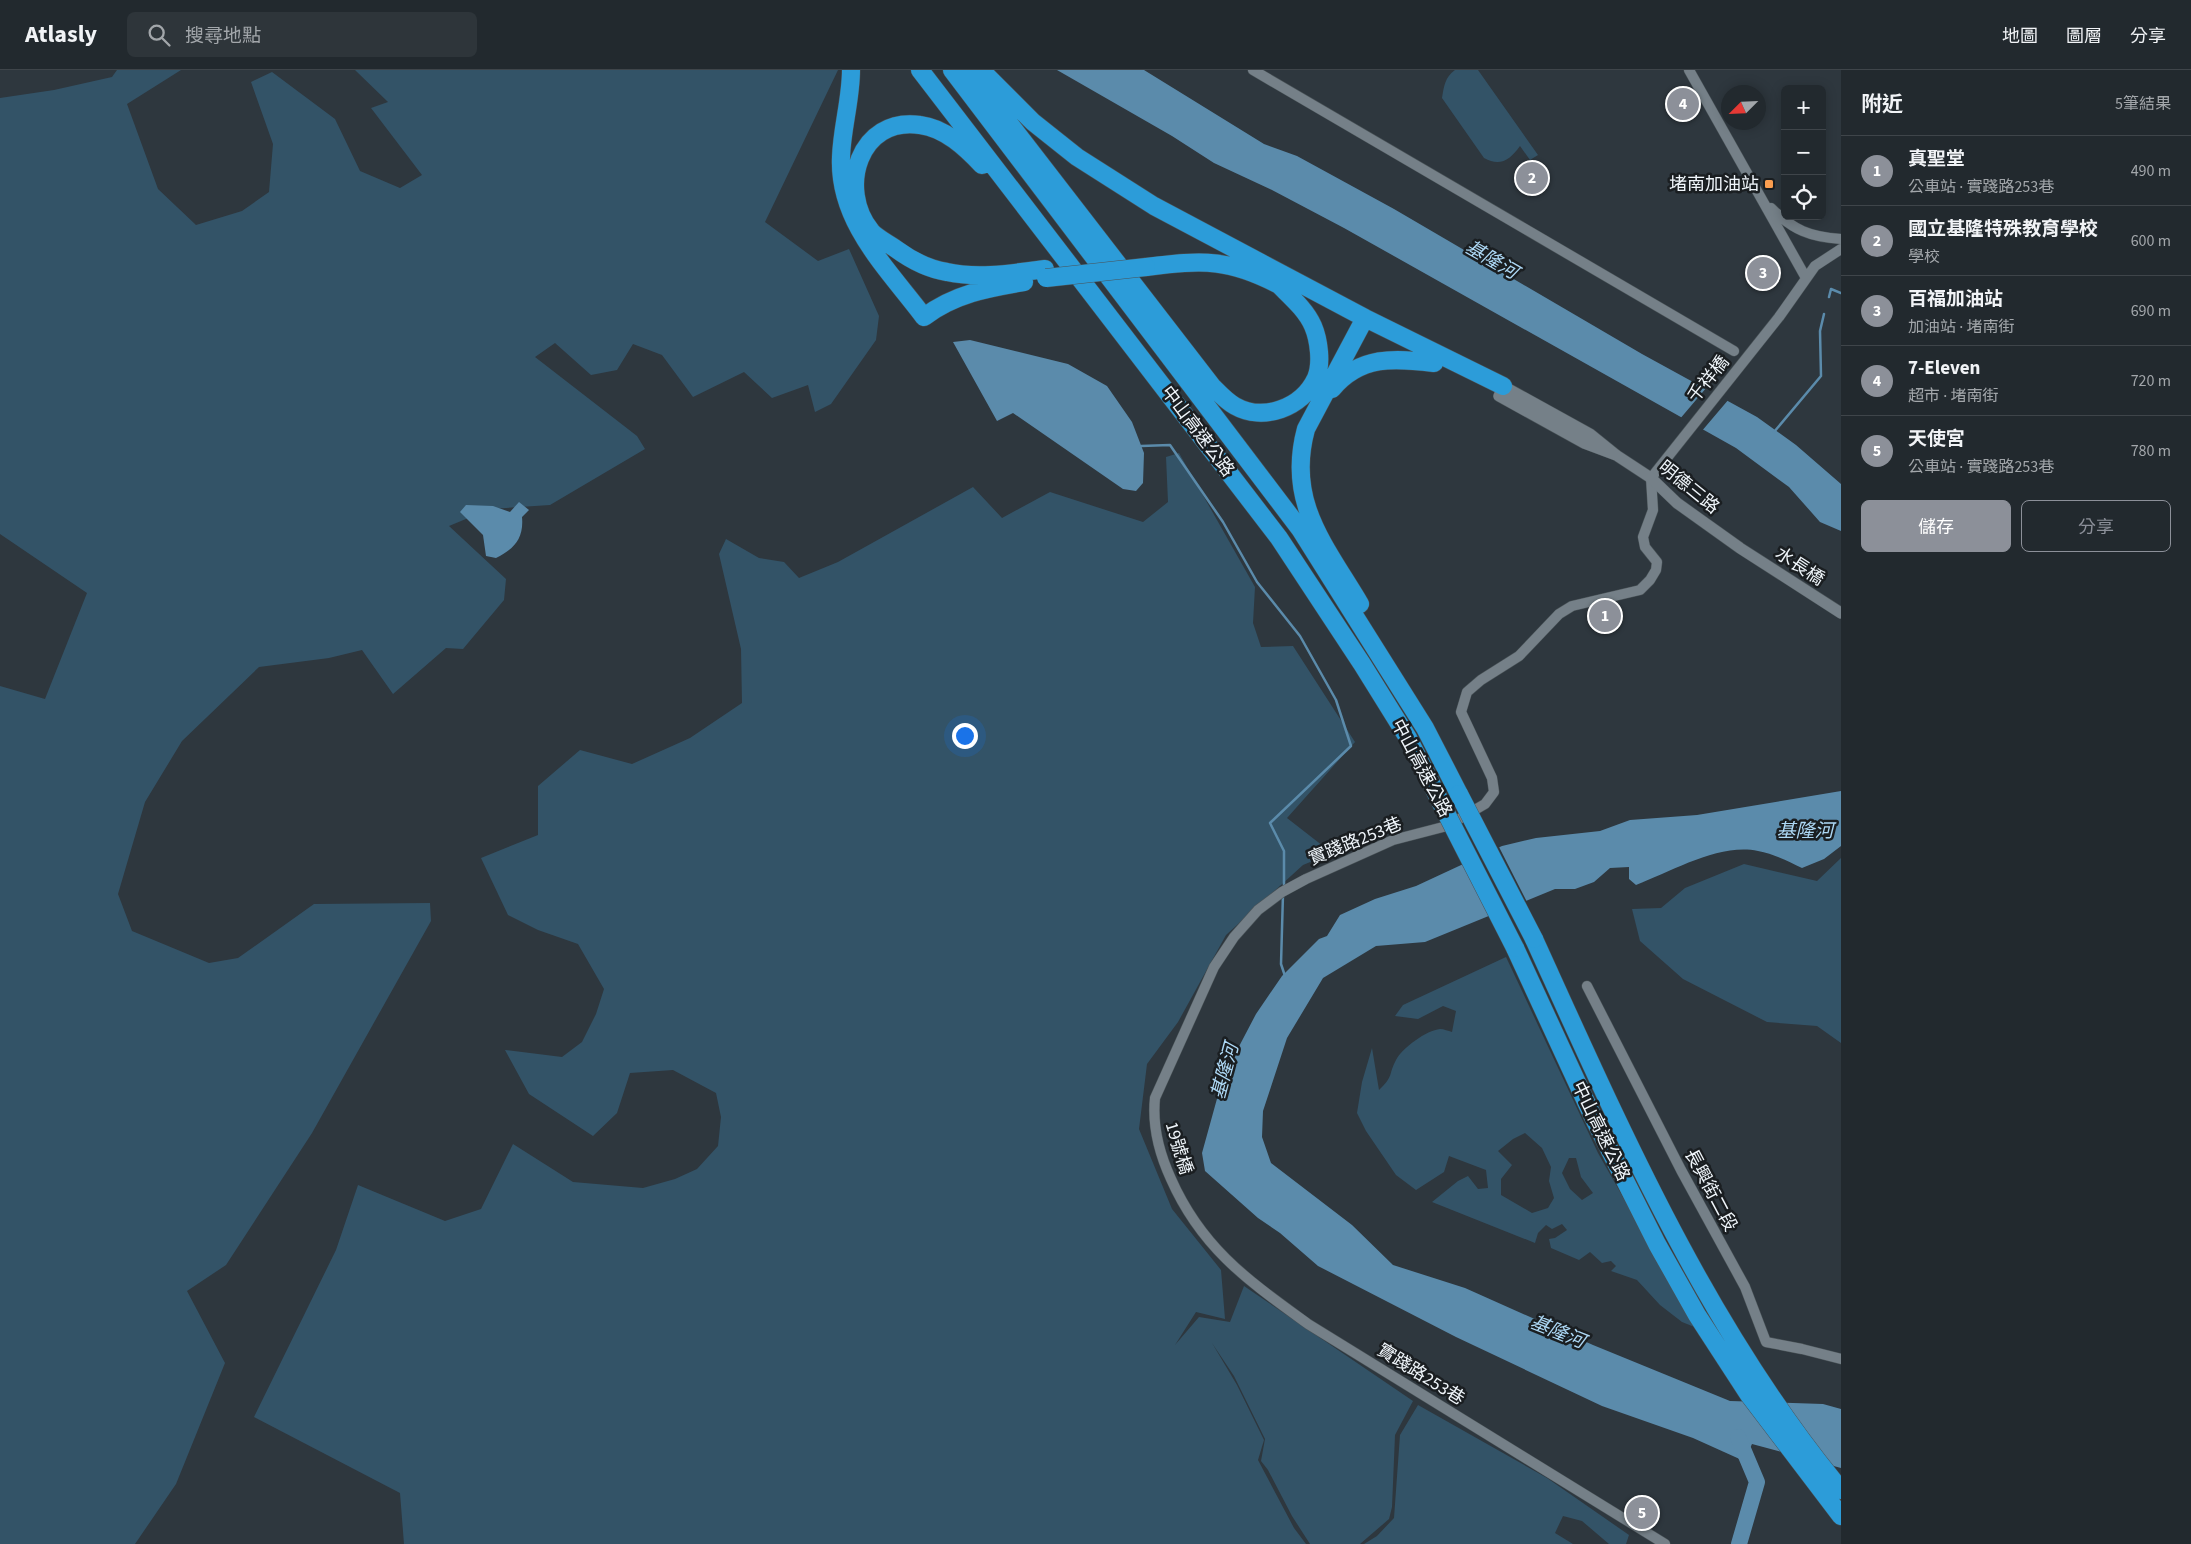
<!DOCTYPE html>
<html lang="zh-TW">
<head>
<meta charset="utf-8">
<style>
	body { margin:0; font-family:"Source Sans 3","Noto Sans TC",sans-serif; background:#2e353a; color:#f1f3f6 }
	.controls { position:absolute; right:15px; top:15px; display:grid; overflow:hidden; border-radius:8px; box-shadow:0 2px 12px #0003 }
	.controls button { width:45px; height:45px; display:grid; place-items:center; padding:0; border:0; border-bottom:1px solid #3f454a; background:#22292e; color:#f1f3f6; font:25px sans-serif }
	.compass { position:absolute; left:1721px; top:15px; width:45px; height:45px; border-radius:50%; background:#22292e; box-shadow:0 2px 12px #0003; rotate:246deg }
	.you { position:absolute; left:964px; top:665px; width:18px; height:18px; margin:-12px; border:4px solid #fff; border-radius:50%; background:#1a73e8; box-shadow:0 0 0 8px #1a73e833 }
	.badge { display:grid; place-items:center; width:32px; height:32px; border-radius:50%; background:#8c9099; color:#fff; font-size:16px; font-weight:700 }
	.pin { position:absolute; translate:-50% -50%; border:2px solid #fff; box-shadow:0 1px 5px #0006 }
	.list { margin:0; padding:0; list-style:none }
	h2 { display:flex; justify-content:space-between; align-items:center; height:65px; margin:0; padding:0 20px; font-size:21px }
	h2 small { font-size:16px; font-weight:400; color:#a2a6aa }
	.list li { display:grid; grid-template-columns:32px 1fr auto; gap:15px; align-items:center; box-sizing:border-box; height:70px; padding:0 20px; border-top:1px solid #3f454a }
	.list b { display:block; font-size:19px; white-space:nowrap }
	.list p { margin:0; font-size:16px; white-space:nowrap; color:#a2a6aa }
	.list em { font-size:16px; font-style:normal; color:#a2a6aa }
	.actions { display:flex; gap:10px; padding:15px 20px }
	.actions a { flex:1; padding:11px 0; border:1px solid #8c9099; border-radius:8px; text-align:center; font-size:18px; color:#8c9099 }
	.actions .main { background:#8c9099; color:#fff }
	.icon { flex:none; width:28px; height:28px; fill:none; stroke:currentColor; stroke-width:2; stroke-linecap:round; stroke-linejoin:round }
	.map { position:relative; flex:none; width:1841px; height:1474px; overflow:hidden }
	header { display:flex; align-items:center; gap:30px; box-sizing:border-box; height:70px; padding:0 25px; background:#22292e; border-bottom:1px solid #3f454a }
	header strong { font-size:24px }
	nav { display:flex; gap:28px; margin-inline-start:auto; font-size:18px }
	.search { width:350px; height:45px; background:#2e353a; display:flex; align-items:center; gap:12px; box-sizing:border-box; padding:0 18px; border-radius:8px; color:#a2a6aa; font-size:19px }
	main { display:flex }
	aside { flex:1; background:#22292e }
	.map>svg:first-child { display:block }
	.green { fill:#335367; fill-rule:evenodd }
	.water { fill:#5b8bab }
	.pier { fill:#2e373e }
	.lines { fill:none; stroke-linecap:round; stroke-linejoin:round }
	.stream { stroke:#5b8bab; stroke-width:2.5 }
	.river { stroke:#5b8bab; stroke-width:16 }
	.minor-casing { stroke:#4a5358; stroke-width:11 }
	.tertiary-casing { stroke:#4a5358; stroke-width:12 }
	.motorway-casing { stroke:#4a5358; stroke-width:19 }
	.minor { stroke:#758088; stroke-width:10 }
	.tertiary { stroke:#758088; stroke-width:11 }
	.motorway { stroke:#2c9cd9; stroke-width:18 }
	.motorway-bridge-casing { stroke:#4a5358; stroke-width:19; stroke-linecap:butt }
	.motorway-bridge { stroke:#2c9cd9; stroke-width:18 }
	.poi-dot { fill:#fb9e50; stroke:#1a1e21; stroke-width:2 }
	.labels { text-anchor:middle; stroke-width:5; stroke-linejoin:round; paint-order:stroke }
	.poi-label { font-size:18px; fill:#f0f6fb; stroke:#1a1e21; text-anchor:end }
	.street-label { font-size:18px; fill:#f0f6fb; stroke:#1a1e21 }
	.water-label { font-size:19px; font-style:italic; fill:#add8f5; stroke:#1a1e21 }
</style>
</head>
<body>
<header>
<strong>Atlasly</strong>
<div class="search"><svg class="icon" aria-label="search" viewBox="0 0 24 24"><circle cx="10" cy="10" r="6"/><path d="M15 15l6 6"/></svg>搜尋地點</div>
<nav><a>地圖</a><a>圖層</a><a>分享</a></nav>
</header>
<main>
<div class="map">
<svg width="1841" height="1474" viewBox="0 0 1841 1474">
	<rect width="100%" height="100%" fill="#2e373e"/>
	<!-- green -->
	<path class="green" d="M117 0H181L127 34 158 119 196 155 242 141 269 122 273 74 251 12 272 2 335 49 360 101 400 118 422 105 371 38 388 32 355 0H838L765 152 818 191 849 179 879 246 876 270 831 334 815 342 808 315 772 328 744 302 693 327 662 285 633 274 617 300 591 305 555 273 535 287 637 366 645 379 550 435 490 439 449 456 506 509 504 530 463 579 446 578 393 624 362 580 329 588 259 597 182 671 145 732 118 824 132 861 209 893 238 888 314 834 430 833 431 851 312 1063 226 1195 187 1221 225 1293 176 1414 135 1474H0V616L45 629 87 523 0 464V28L54 20 112 7Z
		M1455 0H1478L1538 85 1530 90 1520 76C1510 90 1500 97 1484 88L1442 28C1444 16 1445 7 1455 0Z
		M1179 383 1255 517 1253 553 1261 577 1293 576 1355 672 1287 748 1332 783 1303 795 1226 865 1178 952 1147 994 1139 1059 1172 1139 1221 1200 1225 1249 1196 1242 1175 1275 1199 1247 1230 1252 1244 1216 1413 1331 1395 1365 1392 1437 1389 1449 1360 1474H1310L1292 1446 1268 1400 1261 1391 1265 1369 1234 1306 1212 1273 1237 1315 1264 1370 1258 1390 1294 1458 1306 1474H404L400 1423 254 1347 336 1180 358 1115 445 1151 481 1139 513 1074 573 1112 643 1118 675 1109 697 1099 718 1076 721 1047 716 1023 673 1000 630 1003 617 1043 593 1066 529 1024 505 980 562 987 582 972 596 944 604 919 578 874 538 860 508 845 481 788 538 765V716L580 680 632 694 690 668 742 633 741 579 719 484 726 469 759 488 784 492 799 508 838 492 973 417 1002 448 1050 422 1143 452 1168 432 1166 387Z
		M1841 788V973L1817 956 1767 952 1683 909 1640 871 1632 839 1661 838 1685 818 1744 794 1817 811Z
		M1506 887 1598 1083 1697 1258 1682 1252 1660 1235 1637 1210 1611 1201 1616 1196 1611 1191 1602 1193 1590 1182 1579 1190 1551 1178 1549 1169 1555 1168 1567 1160 1562 1154 1552 1159 1546 1155 1538 1163 1535 1173 1432 1132 1458 1111 1468 1106 1478 1119 1488 1118 1486 1100 1449 1086 1444 1102 1416 1120 1396 1105 1366 1061 1357 1043 1362 1012 1372 978 1379 1020C1394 1006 1388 1005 1396 990 1402 978 1427 960 1440 959 1444 959 1448 961 1452 962L1456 941 1443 936 1418 949 1395 946 1403 935ZM1525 1063 1542 1078 1551 1097 1549 1111 1554 1128 1548 1138 1532 1143 1501 1125V1109L1512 1095 1498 1081 1513 1069ZM1569 1088H1576L1581 1107 1593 1123 1582 1130 1570 1119 1562 1103Z
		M1418 1335 1547 1408 1629 1465 1626 1474H1609L1582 1451 1563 1446 1555 1463 1573 1474H1364L1377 1466 1394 1448 1400 1365Z"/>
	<!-- water -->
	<path class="water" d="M1057 0H1144L1264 74 1297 86 1394 139 1642 284 1757 347 1796 375 1841 414V461L1820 452 1789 417 1736 378 1344 158 1272 120 1214 93 1172 66Z
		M970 270 1068 294 1107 316 1132 352 1144 383 1143 413 1136 421 1123 419 1013 343 997 351 953 272Z
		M519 432 529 440 522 447C524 469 514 479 496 488L486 486 483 465 460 442 466 435 493 436 510 442Z
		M1841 721V776L1824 789 1802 798C1788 791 1774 784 1758 781 1719 773 1673 801 1636 815L1629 809V797L1610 798 1594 812 1575 819H1555L1425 872 1376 876 1323 908 1287 968 1263 1041 1262 1067 1271 1093 1352 1155 1393 1195 1465 1218 1593 1275 1730 1331 1823 1334 1841 1339V1398L1752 1374 1744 1391 1693 1368 1602 1336 1456 1267 1318 1196 1280 1163 1258 1148 1205 1101 1202 1083 1223 1007 1256 944 1282 906 1319 869 1327 866 1340 845 1375 829 1416 816 1502 776 1536 768 1600 761 1630 750 1697 745Z"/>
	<!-- pier -->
	<path class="pier" d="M1707 317 1729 329 1701 362 1679 350Z
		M1498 775 1527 832 1494 846 1465 790Z"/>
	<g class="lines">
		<!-- stream -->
		<path class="stream" d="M1829 227 1831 219 1841 223
			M1774 362 1821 306 1820 261 1824 244
			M1141 376 1170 375 1223 452 1257 512 1300 566 1336 630 1351 676 1270 753 1284 781V816
			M1283 824 1281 894 1285 906"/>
		<!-- river -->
		<path class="river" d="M1738 1367 1757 1412 1739 1474"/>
		<!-- minor casing -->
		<g class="minor-casing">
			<path id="minor" d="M1253 0 1734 281
				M1689 0 1806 208
				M1771 138C1793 160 1810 167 1841 169
				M1587 916 1681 1100 1745 1217 1766 1272 1802 1279 1841 1289
				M1665 1474 1308 1254C1249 1211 1202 1179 1171 1109 1159 1083 1152 1057 1155 1028L1214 897 1234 867 1258 840 1282 822 1306 809 1393 770 1447 756 1485 734 1494 722 1492 708 1461 642 1467 622 1481 610 1519 586 1559 544 1572 536 1640 520 1650 510 1656 500 1657 492 1645 477 1643 467 1653 440 1651 408 1779 247 1815 196 1841 179"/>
		</g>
		<!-- tertiary casing -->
		<g class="tertiary-casing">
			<path id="tertiary" d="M1616 385 1584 373 1499 326 1503 316 1590 364 1616 385 1651 408 1677 433 1740 478 1841 543"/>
		</g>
		<!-- motorway casing -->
		<g class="motorway-casing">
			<path id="motorway" d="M851 0C851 29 842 58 841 87 838 152 888 199 924 247 954 224 988 218 1024 212
				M920 0 1279 468 1362 594 1408 668 1441 733
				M952 0 1300 459 1425 658 1459 724
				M968 0 1212 316C1219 323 1226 331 1235 336 1263 352 1302 338 1316 308 1322 294 1319 270 1313 256 1306 240 1292 228 1279 215
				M981 0 1033 52 1077 87 1154 136 1365 248 1503 316
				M982 95C966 78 945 58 920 55 859 46 837 119 871 161 877 168 888 173 896 179 911 190 928 199 947 202 978 209 1014 203 1045 199
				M1146 197C1204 190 1229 188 1283 217
				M1332 319C1360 285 1395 288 1434 293
				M1360 534C1325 475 1286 432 1306 359L1365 248
				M1534 869C1621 1060 1706 1257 1841 1420
				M1515 878 1593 1047 1657 1174 1697 1245 1749 1325 1841 1446"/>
		</g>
		<!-- minor -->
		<use href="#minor" class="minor"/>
		<!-- tertiary -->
		<use href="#tertiary" class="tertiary"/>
		<!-- motorway -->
		<use href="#motorway" class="motorway"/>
		<!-- motorway-bridge casing -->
		<g class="motorway-bridge-casing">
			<path id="motorway-bridge" d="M1046 208 1146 197
				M1459 724 1534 869
				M1441 733 1515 878"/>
		</g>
		<!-- motorway-bridge -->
		<use href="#motorway-bridge" class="motorway-bridge"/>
	</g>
	<!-- markers -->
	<rect class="poi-dot" x="1764" y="109" width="10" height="10" rx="2.5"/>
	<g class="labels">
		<!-- poi labels -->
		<g class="poi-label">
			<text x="1759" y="120">堵南加油站</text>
		</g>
		<!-- street labels -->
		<g class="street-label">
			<text transform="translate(1708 309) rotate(-51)" y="6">千祥橋</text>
			<text transform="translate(1198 361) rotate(53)" y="6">中山高速公路</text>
			<text transform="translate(1689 417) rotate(39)" y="6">明德三路</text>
			<text transform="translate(1800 496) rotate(33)" y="6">水長橋</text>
			<text transform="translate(1422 698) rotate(62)" y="6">中山高速公路</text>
			<text transform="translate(1355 771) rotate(-22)" y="6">實踐路253巷</text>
			<text transform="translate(1601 1061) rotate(64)" y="6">中山高速公路</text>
			<text transform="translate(1179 1078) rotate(73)" y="6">19號橋</text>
			<text transform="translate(1711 1120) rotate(62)" y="6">長興街二段</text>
			<text transform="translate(1421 1304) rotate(32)" y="6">實踐路253巷</text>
		</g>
		<!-- water labels -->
		<g class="water-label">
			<text transform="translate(1492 189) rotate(30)" y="7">基隆河</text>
			<text x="1805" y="767">基隆河</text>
			<text transform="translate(1224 1001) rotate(-75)" y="7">基隆河</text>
			<text transform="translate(1558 1261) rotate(22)" y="7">基隆河</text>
		</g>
	</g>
</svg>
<div class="controls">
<button>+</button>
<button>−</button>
<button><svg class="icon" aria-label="locate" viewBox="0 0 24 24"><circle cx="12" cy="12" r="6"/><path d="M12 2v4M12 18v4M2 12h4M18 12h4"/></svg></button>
</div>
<svg class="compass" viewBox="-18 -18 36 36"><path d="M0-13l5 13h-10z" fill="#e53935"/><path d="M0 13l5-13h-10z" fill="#a2a6aa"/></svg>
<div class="you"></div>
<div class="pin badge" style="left:1605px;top:546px">1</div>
<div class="pin badge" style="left:1532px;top:108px">2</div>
<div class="pin badge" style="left:1763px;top:203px">3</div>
<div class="pin badge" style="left:1683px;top:34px">4</div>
<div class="pin badge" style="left:1642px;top:1443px">5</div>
</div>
<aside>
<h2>附近<small>5筆結果</small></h2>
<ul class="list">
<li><span class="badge">1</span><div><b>真聖堂</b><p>公車站 · 實踐路253巷</p></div><em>490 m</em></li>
<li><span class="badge">2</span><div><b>國立基隆特殊教育學校</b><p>學校</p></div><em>600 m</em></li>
<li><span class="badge">3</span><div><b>百福加油站</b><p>加油站 · 堵南街</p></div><em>690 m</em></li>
<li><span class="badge">4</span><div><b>7-Eleven</b><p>超市 · 堵南街</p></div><em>720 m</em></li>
<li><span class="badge">5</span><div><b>天使宮</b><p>公車站 · 實踐路253巷</p></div><em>780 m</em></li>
</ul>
<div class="actions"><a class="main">儲存</a><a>分享</a></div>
</aside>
</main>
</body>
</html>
